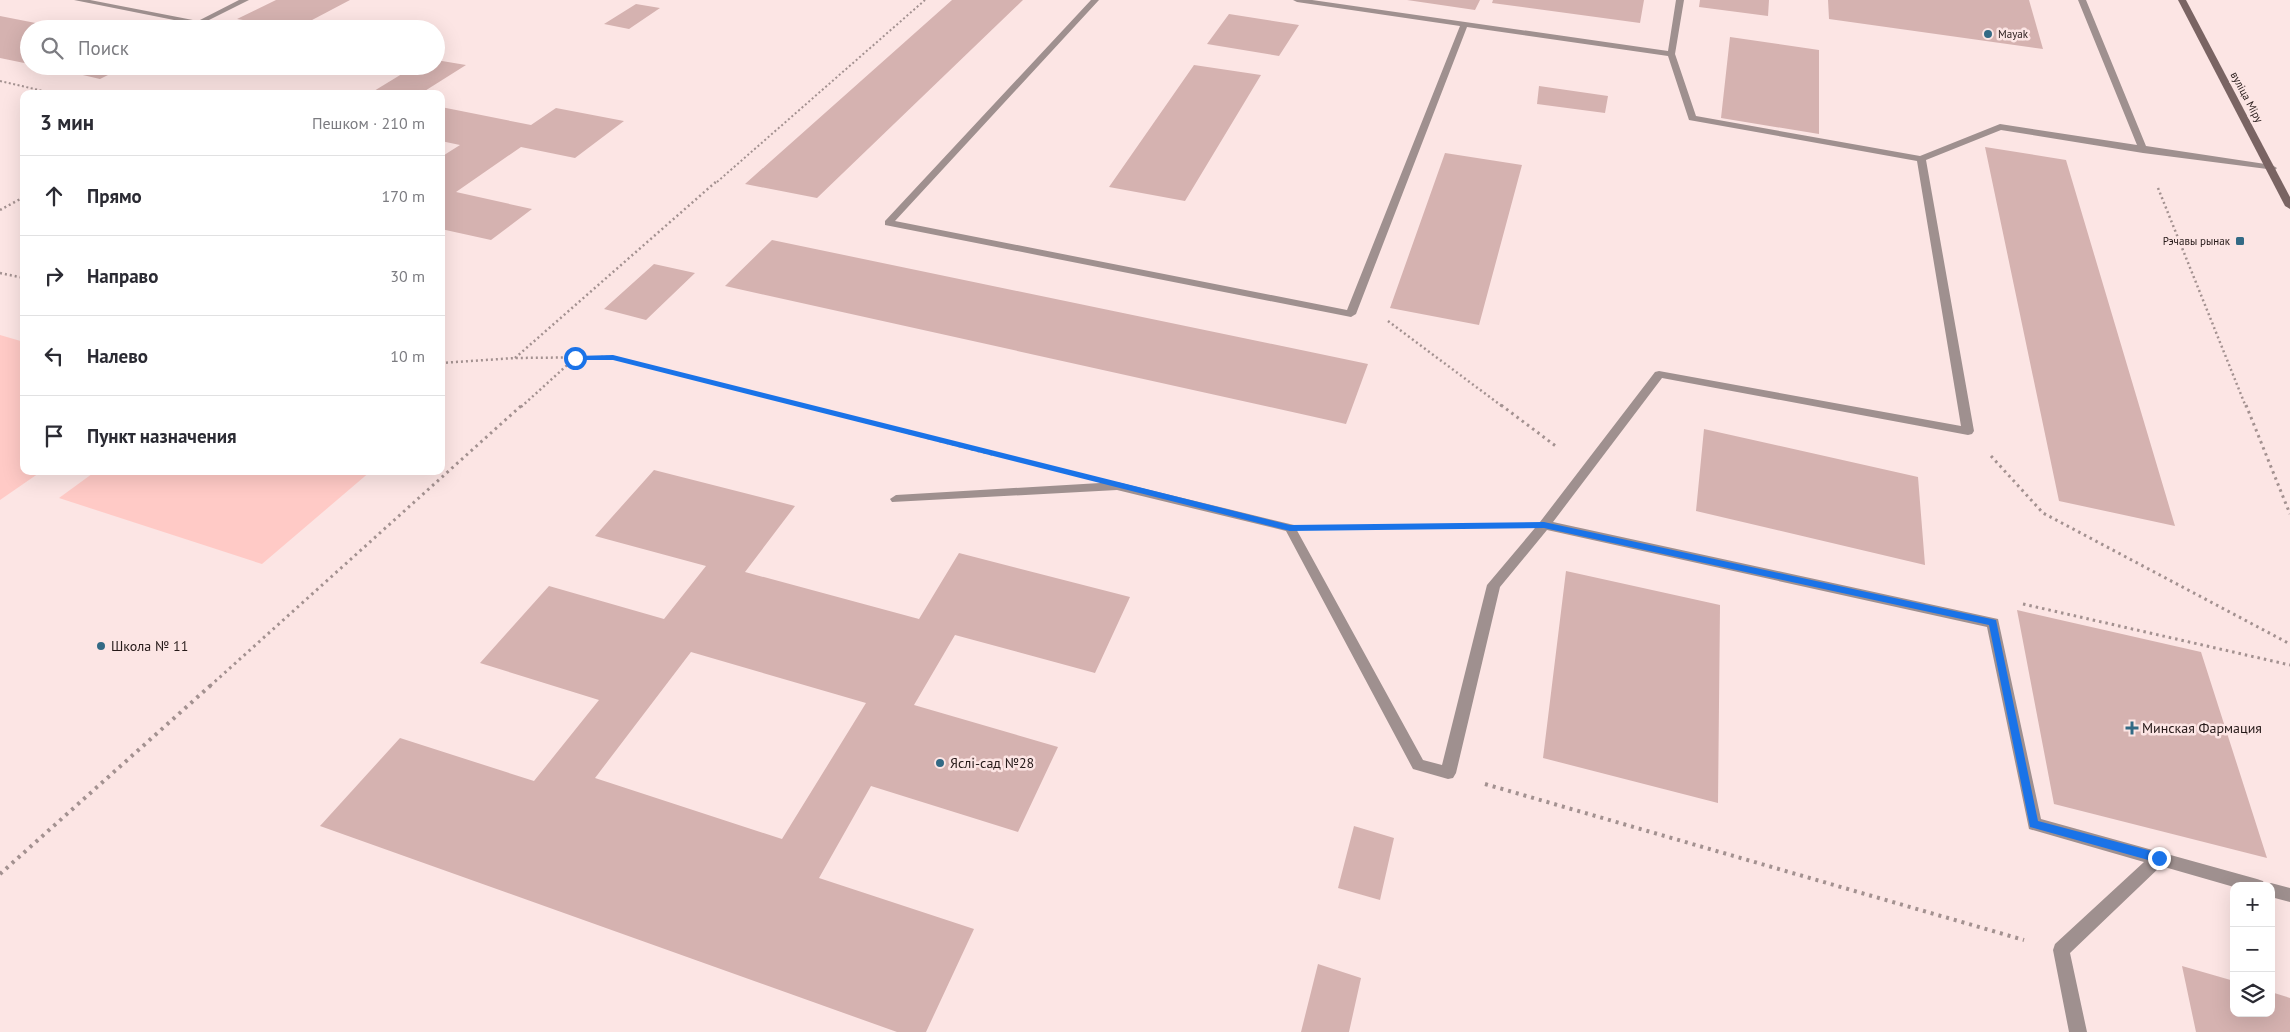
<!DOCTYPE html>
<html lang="ru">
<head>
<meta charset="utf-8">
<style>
	body { margin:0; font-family:"PT Sans",sans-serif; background:#f7f7f7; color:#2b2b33 }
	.controls { position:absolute; right:15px; bottom:15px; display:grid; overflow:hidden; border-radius:10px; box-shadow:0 5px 20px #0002 }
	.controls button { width:45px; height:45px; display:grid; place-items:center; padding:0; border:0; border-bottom:1px solid #e1e1e2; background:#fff; color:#2b2b33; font:25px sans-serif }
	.stop { position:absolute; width:15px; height:15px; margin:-11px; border:4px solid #1a73e8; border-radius:50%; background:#fff }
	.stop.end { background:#1a73e8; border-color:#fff; box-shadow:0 1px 5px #0008 }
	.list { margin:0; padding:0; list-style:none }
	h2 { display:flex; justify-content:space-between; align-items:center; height:65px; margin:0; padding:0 20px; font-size:21px }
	h2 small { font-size:16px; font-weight:400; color:#7c7c81 }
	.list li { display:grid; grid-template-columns:32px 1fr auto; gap:15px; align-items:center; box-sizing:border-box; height:80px; padding:0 20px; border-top:1px solid #e1e1e2 }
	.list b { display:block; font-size:19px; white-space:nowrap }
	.list em { font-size:16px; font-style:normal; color:#7c7c81 }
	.icon { flex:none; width:28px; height:28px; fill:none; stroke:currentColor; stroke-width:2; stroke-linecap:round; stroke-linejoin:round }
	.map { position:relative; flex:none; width:2290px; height:1032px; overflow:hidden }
	.search { position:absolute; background:#fff; box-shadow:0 5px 20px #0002; left:20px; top:20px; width:425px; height:55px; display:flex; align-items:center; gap:12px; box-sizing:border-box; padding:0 18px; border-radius:28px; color:#7c7c81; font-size:19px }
	.panel { position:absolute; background:#fff; box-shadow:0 5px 20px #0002; left:20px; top:90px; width:425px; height:385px; border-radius:10px }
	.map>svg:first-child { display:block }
	.green { fill:#ffcac6 }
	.building { fill:#d5b2b0; fill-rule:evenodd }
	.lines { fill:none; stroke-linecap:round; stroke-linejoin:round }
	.path-far3 { stroke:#a39190; stroke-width:2; stroke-dasharray:2 2.5; stroke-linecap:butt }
	.path-far2 { stroke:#a39190; stroke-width:2.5; stroke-dasharray:2 3; stroke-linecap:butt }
	.path-far1 { stroke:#a39190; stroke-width:3; stroke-dasharray:2.5 4; stroke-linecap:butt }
	.path { stroke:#a39190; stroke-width:4; stroke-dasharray:3 5; stroke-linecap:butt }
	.service { fill:#9f908f; fill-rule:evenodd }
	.secondary { fill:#7a6463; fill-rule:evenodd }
	.route { fill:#1a73e8 }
	.poi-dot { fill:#336a85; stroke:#fce5e4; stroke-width:2 }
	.labels { text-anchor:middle; stroke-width:5; stroke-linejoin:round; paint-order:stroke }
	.far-poi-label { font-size:11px; fill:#251918; stroke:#fce5e4; text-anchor:start }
	.far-street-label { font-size:11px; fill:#251918; stroke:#fce5e4 }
	.poi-label { font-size:14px; fill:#251918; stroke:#fce5e4; text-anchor:start }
</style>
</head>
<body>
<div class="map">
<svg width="2290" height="1032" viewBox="0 0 2290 1032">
	<rect width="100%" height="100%" fill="#fce5e4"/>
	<!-- green -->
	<path class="green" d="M0 335 24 342V471H42L0 500Z
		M96 471H371L262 564 59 498Z"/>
	<!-- building -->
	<path class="building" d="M276 0H350L295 29 237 19Z
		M952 0H1023L817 198 745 184Z
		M1407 0H1480L1475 10Z
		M1493 0H1644L1640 23 1492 3Z
		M1700 0H1769L1768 16 1699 7Z
		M1828 0H2029L2043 49 1829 19Z
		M636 4 660 8 629 29 604 24Z
		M1229 14 1299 25 1279 56 1207 44Z
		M0 16 61 28V29H29V64L0 58Z
		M1730 37 1819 50V134L1721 118Z
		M436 60 466 65 420 94H369L415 66H436Z
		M1194 65 1261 75 1185 201 1109 187Z
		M44 66H126L100 79Z
		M1539 86 1608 96 1605 113 1537 104Z
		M441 107 531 125 556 108 624 121 575 158 521 147 456 192 532 209 491 240 441 229V157L460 145 441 141Z
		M1985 147 2066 160 2175 526 2059 501Z
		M1445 153 1522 165 1479 325 1390 308Z
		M772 240 1368 364 1346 424 725 286Z
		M654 264 695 273 646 320 604 309Z
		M1704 429 1918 477 1925 565 1696 511Z
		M654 470 795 506 745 572 919 619 959 553 1130 597 1095 673 955 635 914 705 1058 747 1018 832 871 786 819 878 974 929 926 1032H897L320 826 400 738 534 781 599 700 480 663 549 586 664 619 706 566 595 536ZM691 652 866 703 782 839 595 778Z
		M1566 571 1720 605 1718 803 1543 758Z
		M2017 610 2201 652 2267 858 2054 804Z
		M1354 826 1394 838 1380 900 1338 888Z
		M1318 964 1361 978 1349 1032H1301Z
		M2182 966 2234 981V1013H2271V992L2290 998V1032H2196Z"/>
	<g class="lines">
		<!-- path-far3 -->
		<path class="path-far3" d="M0 81 56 94
			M717 182 925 0"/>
		<!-- path-far2 -->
		<path class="path-far2" d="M2158 188 2246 407
			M0 210 24 197
			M0 273 24 278
			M1388 321 1503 407
			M515 358 718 180
			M441 363 515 358 613 357 806 407
			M521 407 575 358"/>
		<!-- path-far1 -->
		<path class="path-far1" d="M801 405 995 455
			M1501 405 1557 447
			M2246 405 2290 514
			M1991 456 2043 513 2290 644
			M1332 527 1493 526
			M2023 604 2290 665
			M210 686 522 405"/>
		<!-- path -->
		<path class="path" d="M1485 784 2024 940
			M0 874 211 685"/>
		<!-- service -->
		<path class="service" d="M74 0H90L198 21 239 0H249L199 25Z
			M1091 0H1099L895 221 1347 310 1460 26 1297 2 1293 0H1312L1668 51 1676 0H1684L1675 54 1696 116 1920 156 2000 124 2137 145 2078 0H2086L2146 146 2272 165 2277 168 2275 170 2143 153 2001 130 1926 160 1974 431 1972 434 1968 435 1662 378 1553 522 1998 619 2041 819 2257 879 2263 881 2265 886 2271 883 2290 888V902L2271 897V886L2234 887 2161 866 2070 953 2087 1032H2069L2053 950 2055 944 2144 862 2029 829 1987 627 1547 530 1500 587 1456 773 1453 778 1448 779 1413 769 1286 531 1117 490 892 502 890 499 896 495 1117 482 1294 525 1423 760 1442 765 1487 585 1540 522 1655 372 1659 371 1961 426 1917 161 1689 120 1668 56 1467 27 1356 314 1351 317 885 225V221Z"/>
		<!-- secondary -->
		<path class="secondary" d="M2178 0H2186L2290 197V209L2285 206Z"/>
	</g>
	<!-- route -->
	<path class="route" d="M613 355 1290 525 1544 522 1996 620 2038 821 2159 853 2164 858 2159 863 2030 827 1989 625 1544 528 1290 531 613 360H575L572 358 575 356Z"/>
	<!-- markers -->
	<g class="poi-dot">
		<circle cx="1988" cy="34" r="5"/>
		<rect x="2235" y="236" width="10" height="10" rx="2.5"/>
		<circle cx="101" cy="646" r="5"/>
		<path d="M2129.5 720.5h5v5h5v5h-5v5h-5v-5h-5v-5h5z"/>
		<circle cx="940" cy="763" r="5"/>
	</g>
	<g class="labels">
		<!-- far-poi labels -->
		<g class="far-poi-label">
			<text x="1998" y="38">Mayak</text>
			<text x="2230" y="245" text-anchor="end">Рэчавы рынак</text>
		</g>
		<!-- far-street labels -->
		<g class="far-street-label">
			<text transform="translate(2247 97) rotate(62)" y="4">вуліца Міру</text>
		</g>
		<!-- poi labels -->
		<g class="poi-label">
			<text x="111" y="651">Школа № 11</text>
			<text x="2142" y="733">Минская Фармация</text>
			<text x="950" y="768">Яслі-сад №28</text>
		</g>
	</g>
</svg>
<div class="controls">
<button>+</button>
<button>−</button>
<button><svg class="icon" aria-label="layers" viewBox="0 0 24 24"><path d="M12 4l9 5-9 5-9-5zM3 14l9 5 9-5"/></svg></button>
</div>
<div class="stop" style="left:575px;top:358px"></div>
<div class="stop end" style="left:2159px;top:858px"></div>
<div class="search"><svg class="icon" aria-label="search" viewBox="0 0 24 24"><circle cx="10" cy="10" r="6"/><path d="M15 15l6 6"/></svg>Поиск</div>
<section class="panel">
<h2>3 мин<small>Пешком · 210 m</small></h2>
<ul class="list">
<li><svg class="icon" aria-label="ahead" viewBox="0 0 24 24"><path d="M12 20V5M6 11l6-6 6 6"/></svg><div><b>Прямо</b></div><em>170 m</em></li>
<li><svg class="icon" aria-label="right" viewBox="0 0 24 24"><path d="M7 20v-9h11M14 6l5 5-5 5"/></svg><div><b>Направо</b></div><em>30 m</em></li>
<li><svg class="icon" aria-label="left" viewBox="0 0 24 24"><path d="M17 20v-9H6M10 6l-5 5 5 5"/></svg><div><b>Налево</b></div><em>10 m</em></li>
<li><svg class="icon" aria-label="arrive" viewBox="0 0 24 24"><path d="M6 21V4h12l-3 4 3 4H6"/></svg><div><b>Пункт назначения</b></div></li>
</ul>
</section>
</div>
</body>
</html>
